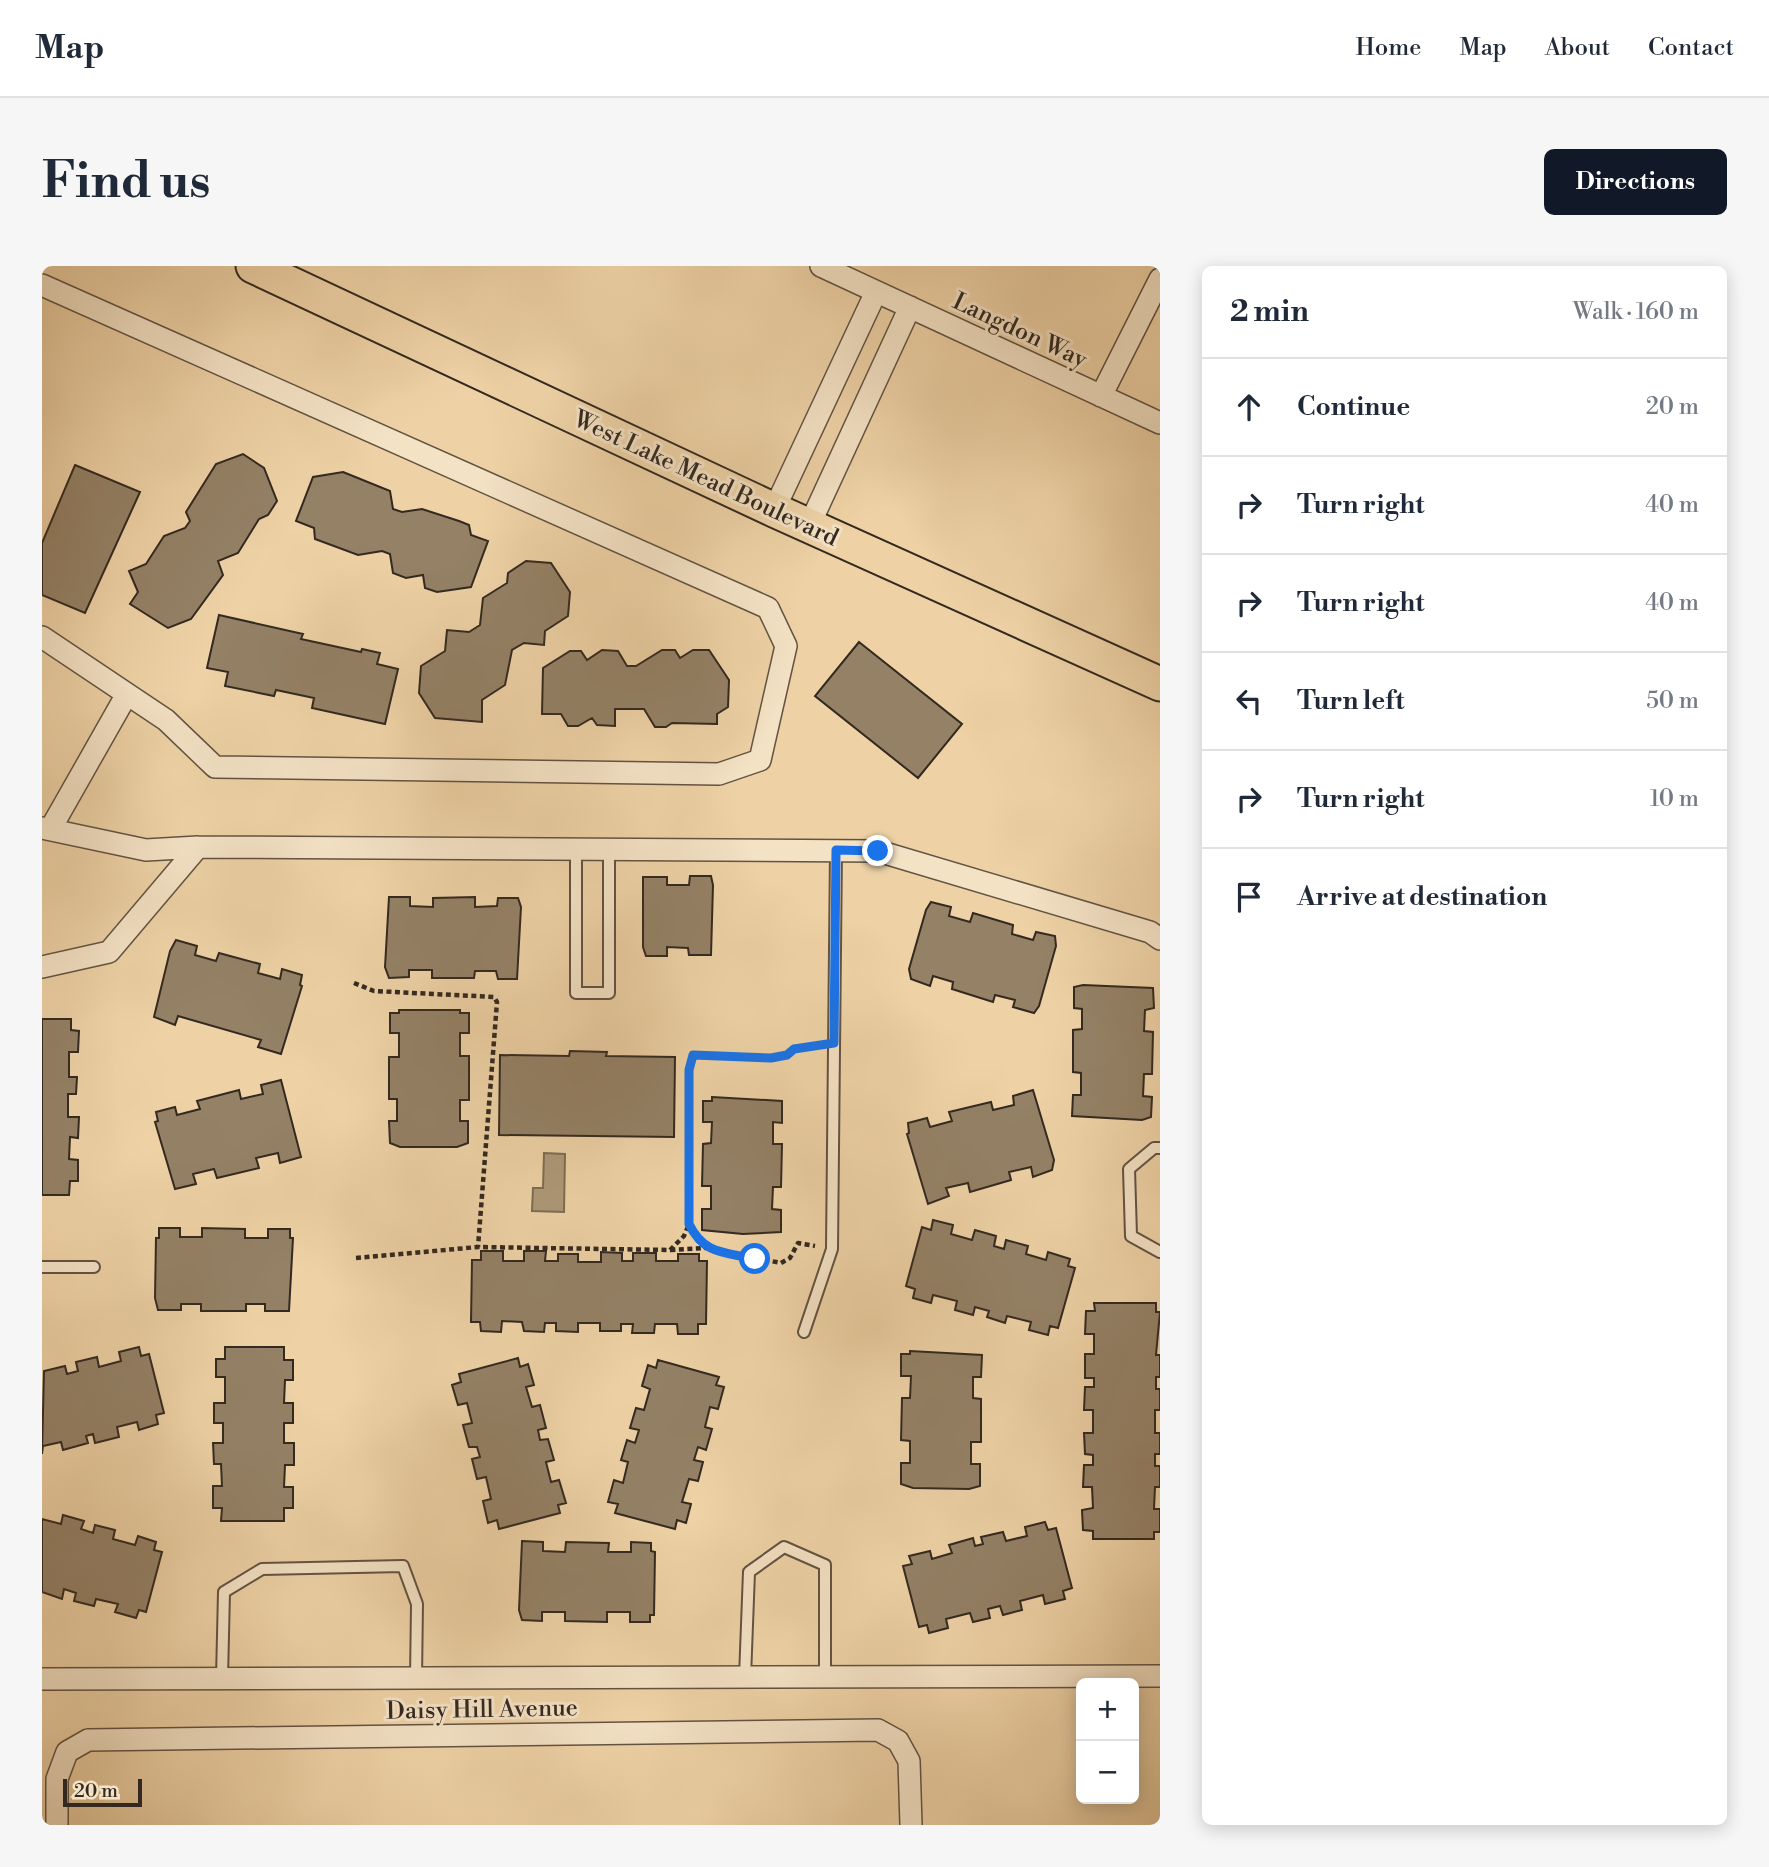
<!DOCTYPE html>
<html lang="en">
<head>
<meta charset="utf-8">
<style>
	body { margin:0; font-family:"Libre Bodoni",serif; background:#f6f6f7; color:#1f2937 }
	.controls { position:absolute; right:21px; bottom:21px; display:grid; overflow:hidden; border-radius:10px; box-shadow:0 4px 18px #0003 }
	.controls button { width:63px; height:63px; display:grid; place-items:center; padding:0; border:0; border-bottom:2px solid #e0e1e3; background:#fff; color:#1f2937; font:35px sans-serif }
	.scale { position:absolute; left:21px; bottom:18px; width:79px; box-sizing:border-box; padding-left:7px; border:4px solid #332920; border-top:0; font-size:19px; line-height:24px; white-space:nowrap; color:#332920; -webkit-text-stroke:5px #f4e2c5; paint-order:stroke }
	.stop { position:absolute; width:21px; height:21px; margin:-16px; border:5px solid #1a73e8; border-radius:50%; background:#fff }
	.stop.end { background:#1a73e8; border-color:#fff; box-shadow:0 2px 7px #0008 }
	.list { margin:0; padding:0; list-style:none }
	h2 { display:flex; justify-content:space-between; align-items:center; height:91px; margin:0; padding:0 28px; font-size:30px }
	h2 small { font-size:23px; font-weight:400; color:#747a83 }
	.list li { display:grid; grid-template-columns:46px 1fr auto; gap:21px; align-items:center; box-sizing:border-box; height:98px; padding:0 28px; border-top:2px solid #e0e1e3 }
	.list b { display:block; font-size:26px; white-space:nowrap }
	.list em { font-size:23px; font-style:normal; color:#747a83 }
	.icon { flex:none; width:38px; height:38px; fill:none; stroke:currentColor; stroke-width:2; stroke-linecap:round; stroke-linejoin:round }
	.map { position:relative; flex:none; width:1118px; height:1559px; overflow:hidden; border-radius:10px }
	header { display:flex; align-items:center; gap:42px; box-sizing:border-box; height:98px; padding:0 35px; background:#fff; border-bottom:2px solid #e0e1e3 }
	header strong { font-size:33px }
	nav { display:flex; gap:38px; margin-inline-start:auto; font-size:24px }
	.intro { display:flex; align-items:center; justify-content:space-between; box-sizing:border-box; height:168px; padding:0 42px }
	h1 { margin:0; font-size:49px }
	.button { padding:18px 32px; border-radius:10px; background:#111827; color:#fff; font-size:24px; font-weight:700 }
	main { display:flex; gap:42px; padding:0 42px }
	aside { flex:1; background:#fff; border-radius:10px; box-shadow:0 4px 18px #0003 }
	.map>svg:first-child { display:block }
	.water { fill:#ae9978; stroke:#7d6c55; stroke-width:2 }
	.building { fill:#948166; stroke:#332920; stroke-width:2 }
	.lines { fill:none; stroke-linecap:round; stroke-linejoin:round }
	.lane-casing { stroke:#625342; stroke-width:14 }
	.street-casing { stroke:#625342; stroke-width:24 }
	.primary-casing { stroke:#332920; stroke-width:37 }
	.path { stroke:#332920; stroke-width:4.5; stroke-dasharray:5 3.5; stroke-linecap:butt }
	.lane { stroke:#f4e2c5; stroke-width:10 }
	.street { stroke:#f4e2c5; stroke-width:21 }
	.primary { stroke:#eed2a6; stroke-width:33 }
	.route { stroke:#1a73e8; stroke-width:9 }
	.labels { text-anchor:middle; stroke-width:6; stroke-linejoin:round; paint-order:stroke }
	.street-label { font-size:24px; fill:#332920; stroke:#f4e2c5 }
</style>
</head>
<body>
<header>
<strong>Map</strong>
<nav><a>Home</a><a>Map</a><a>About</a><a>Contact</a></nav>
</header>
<div class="intro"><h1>Find us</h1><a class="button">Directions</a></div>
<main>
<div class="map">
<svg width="1118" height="1559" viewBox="0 0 1118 1559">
	<rect width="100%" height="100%" fill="#eed2a6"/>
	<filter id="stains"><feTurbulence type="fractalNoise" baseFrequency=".00286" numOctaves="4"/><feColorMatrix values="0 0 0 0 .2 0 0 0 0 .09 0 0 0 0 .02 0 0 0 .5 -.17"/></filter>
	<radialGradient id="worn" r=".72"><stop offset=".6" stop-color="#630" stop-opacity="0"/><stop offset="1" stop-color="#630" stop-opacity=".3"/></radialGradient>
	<!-- water -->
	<path class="water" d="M502 887 523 888 522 946 490 945 491 922H501Z"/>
	<!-- building -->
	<path class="building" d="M201 188 222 202 235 235 226 249 217 253 196 287 176 295 181 309 149 353 126 362 88 338 96 326 87 305 104 298 122 270 143 262 148 255 144 246 174 198Z
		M33 199 98 226 43 347 0 329V277Z
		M301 206 348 225 351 243 360 246 380 243 417 255 427 259 429 269 446 275 429 321 395 326 383 322 381 309 364 312 351 307 348 288 340 285 316 289 273 273 272 262 254 255 271 211Z
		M484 295 509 297 528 326 526 350 503 365 502 379 482 377 470 384 463 419 440 434V456L393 452 377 427 379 400 403 385 405 364 427 366 438 359 441 332 465 317 466 307Z
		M177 349 261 368 259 373 319 386 320 383 338 387 335 398 356 403 343 458 270 442 272 432 234 424 232 430 183 420 186 406 165 402Z
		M817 376 920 458 876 512 773 430Z
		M560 384 576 385 585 400H594L620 384H633L638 392 651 384H667L687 414 686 441 675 448V458L630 457 624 461H613L602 443H573V460L555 459 550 452 536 460H526L519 448H500L501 402 528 385H539L545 394Z
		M648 610H669L671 619 669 689H647L646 682 625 681V690H604L601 681V611H625V619H647Z
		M347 631H368V640L391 641V632L433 631V641L455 640 456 632H476L479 641 475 713H456L454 705H433L432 712H390V704H367V711L347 712 343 701Z
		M889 636 909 641 907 650 928 656 931 647 971 659 970 668 991 674 994 666 1013 670 1014 680 997 740 992 747 971 741 973 734 953 729 951 736 910 723 911 716 891 710 888 720 869 713 867 703 884 644Z
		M134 674 155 680 153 689 174 695 177 687 218 698 216 707 238 713 240 703 260 709 258 719 260 720 239 788 216 781 219 774 136 750 133 759 112 751 128 685Z
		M1041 719 1111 722 1112 742 1103 744 1102 765 1111 766 1110 808H1102L1101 830 1110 831 1109 851 1100 854 1030 850 1031 829H1039V807L1031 806V764L1040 763V743L1032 742V721Z
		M357 744H418V747H427V767H418V790H427V834H418V855H426V877L415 881H358L348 877 347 855H355V833H347V791H357V767H348V747H357Z
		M0 753H29V764L37 765 36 786H27V811H35L34 828H26V851H37L36 872 28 871 27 893 36 894V915H28L27 929H0Z
		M528 785 565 786 564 790 633 791 632 871 457 869 458 789 527 790Z
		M239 814 259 891 238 897 236 887 214 892 217 902 175 912 172 903 151 908 154 918 133 923 113 856 116 855 114 846 133 841 135 849 158 843 155 835 197 824 199 833 221 828 219 819Z
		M991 824 1012 894 1010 904 991 911 989 901 967 906 969 914 928 926 926 917 904 922 907 930 886 938 865 868 867 867 866 857 885 852 888 861 910 855 907 846 949 836 951 844 972 839 971 830Z
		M670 831 740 835V857L731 856V878H740L739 921H731L730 943 739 944V966L701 968 660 964V943H669V920H660L661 878 669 877 670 856H661V835H670Z
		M891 954 911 959 909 968 930 974 933 964 954 970 952 980 962 983 964 974 986 980 984 988 1004 994 1006 986 1028 993 1026 1000 1033 1002 1016 1062 1008 1060 1006 1069 987 1064 989 1056 965 1050 963 1057 945 1051 947 1045 933 1041 931 1049 913 1044 915 1035 891 1029 889 1037 871 1032 873 1023 864 1020 880 961 889 964Z
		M117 962H138V971H160V962L203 963V972H226V963H248V972H251L247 1045H223V1038H204V1045H159V1038H139V1044H116L113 1032 114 972H117Z
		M439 985H461V995H482V985H504L503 995H516V988H536V996H559V986L580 987V995H591V987H614V995H636V988H657V995H665L664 1058H656V1068H636L635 1058H613L612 1067H590L591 1058H579V1065H558V1057H536V1066L514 1065V1057H503L502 1066 482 1065 480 1056 460 1055 459 1066 439 1065 438 1056H429L430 994H439Z
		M1052 1037H1114V1046H1118L1114 1089H1118V1111H1114V1123H1118V1144H1113V1167H1118V1188H1113V1200H1118V1221H1113L1112 1243H1118V1266H1112V1273H1051V1265L1041 1264 1040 1244 1051 1242 1050 1221H1041L1042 1199H1051V1189L1043 1188 1042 1167H1051V1144H1042L1043 1121H1052V1112H1043V1088H1052V1068H1043L1044 1045H1053Z
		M97 1081 99 1090 107 1088 122 1147 114 1149 116 1158 97 1164 95 1156 75 1161 77 1171 53 1177 51 1168 44 1170 46 1177 21 1184 19 1176 1 1180 0 1188 2 1105 23 1100 25 1108 36 1105 34 1096 55 1091 57 1101 79 1095 77 1086Z
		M183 1081H242V1094H251V1114H243L242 1137H251V1157H242V1177H252V1199H243L242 1221H251V1242H242V1255H179L180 1242H171V1220H180L179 1198H172L171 1177H181V1157H172V1137H183V1111H174V1093H183Z
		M868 1085 940 1089 939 1111H931V1132L939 1133V1176H929V1198H938V1220L927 1223 871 1222 859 1218V1197H868V1175L859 1174 860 1132H868L869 1110H859V1088H868Z
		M476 1092 478 1101 486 1098 492 1119 484 1121 490 1141 498 1139 504 1162 496 1164 498 1174 506 1173 512 1194 504 1196 509 1216 517 1214 524 1237 516 1239 518 1247 457 1263 455 1254 446 1257 441 1235 449 1233 444 1211 435 1213 430 1193 438 1191 435 1181H427L421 1159 430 1157 425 1137 416 1139 410 1119 419 1116 417 1108Z
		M616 1094 677 1111 674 1119 682 1121 676 1143 668 1141 663 1161 670 1163 664 1184 656 1181 652 1194 661 1196 656 1215 647 1213 640 1236 649 1238 644 1257 635 1254 633 1263 573 1247 576 1238 566 1236 572 1214 581 1217 586 1196 579 1194 585 1174 593 1177 597 1164 588 1162 594 1142 602 1144 608 1123 600 1120 606 1099 614 1102Z
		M21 1249 42 1255 39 1263 51 1267 53 1259 73 1264 71 1273 93 1279 96 1270 114 1276 112 1284 120 1286 104 1346 97 1344 94 1352 73 1346 76 1338 54 1333 52 1340 32 1335 34 1327 22 1323 20 1333 0 1326V1253L19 1258Z
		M1003 1256 1006 1264 1014 1262 1030 1322 1021 1325 1023 1333 1003 1338 1001 1329 978 1335 980 1344 961 1349 958 1340 946 1343 948 1352 931 1356 928 1347 904 1353 906 1362 887 1367 885 1359 877 1361 861 1300 870 1298 867 1290 888 1285 890 1293 910 1287 907 1279 931 1272 933 1280 941 1278 939 1271 961 1266 964 1275 985 1270 983 1261Z
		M480 1275 501 1276V1285L523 1286 524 1276 567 1277 566 1286H589V1276L609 1277V1285L613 1286 612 1349H608V1356H588V1346H565V1356L523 1355V1346H500V1355L480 1354 477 1344Z"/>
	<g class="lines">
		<!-- lane casing -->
		<g class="lane-casing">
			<path id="lane" d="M534 583V727H567V584
				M1118 882H1112L1087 903 1089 970 1118 986
				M0 1001H52
				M762 1066 790 983 794 584
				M703 1411 707 1306 742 1281 783 1299V1411
				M180 1412 182 1326 220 1303 361 1300 375 1338 374 1412"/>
		</g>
		<!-- street casing -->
		<g class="street-casing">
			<path id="street" d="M779 0 1118 157
				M0 19 726 342 744 380 718 494 677 508 173 501 124 454 0 371
				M1059 130 1118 13
				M732 244 834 26
				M767 260 868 41
				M0 562 104 584 156 581
				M9 562 85 428
				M0 701 67 686 156 581 836 585 1108 666 1118 673
				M0 1413 1118 1410
				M15 1559V1513L25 1486 46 1474 836 1464 856 1475 867 1495 869 1559"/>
		</g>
		<!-- primary casing -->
		<g class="primary-casing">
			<path id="primary" d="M211 0 732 244 1118 418"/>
		</g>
		<!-- path -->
		<path class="path" d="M312 717 332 725 452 731 455 736 436 981
			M647 958V804L651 790 729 792 745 789 752 783 775 780
			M664 982 739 997 748 992 756 977 773 980
			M314 992 436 981 628 984 642 970 647 958 654 973 664 982 628 984"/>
		<!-- lane -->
		<use href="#lane" class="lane"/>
		<!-- street -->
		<use href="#street" class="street"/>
		<!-- primary -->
		<use href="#primary" class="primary"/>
	</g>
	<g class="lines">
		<!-- route -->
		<path class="route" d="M713 993C683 986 662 989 647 958V804L651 789 729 792 745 789 752 783 792 777 794 584 836 585"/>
	</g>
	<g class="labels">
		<!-- street labels -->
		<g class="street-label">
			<text transform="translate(978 64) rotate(25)" y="8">Langdon Way</text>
			<text transform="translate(664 212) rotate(25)" y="8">West Lake Mead Boulevard</text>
			<text transform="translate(440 1443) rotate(-1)" y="8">Daisy Hill Avenue</text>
		</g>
	</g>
	<rect width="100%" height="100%" filter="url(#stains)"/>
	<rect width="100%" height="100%" fill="url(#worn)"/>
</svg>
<div class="controls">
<button>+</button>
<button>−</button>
</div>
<div class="scale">20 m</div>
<div class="stop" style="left:713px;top:993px"></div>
<div class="stop end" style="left:836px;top:585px"></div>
</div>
<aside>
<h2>2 min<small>Walk · 160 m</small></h2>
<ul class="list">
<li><svg class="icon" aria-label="ahead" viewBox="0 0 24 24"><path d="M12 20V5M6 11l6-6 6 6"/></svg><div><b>Continue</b></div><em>20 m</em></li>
<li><svg class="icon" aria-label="right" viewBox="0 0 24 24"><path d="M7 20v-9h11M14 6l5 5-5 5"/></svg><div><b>Turn right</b></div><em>40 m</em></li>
<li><svg class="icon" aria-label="right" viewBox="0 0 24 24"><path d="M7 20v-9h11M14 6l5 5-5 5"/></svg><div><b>Turn right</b></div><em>40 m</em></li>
<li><svg class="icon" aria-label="left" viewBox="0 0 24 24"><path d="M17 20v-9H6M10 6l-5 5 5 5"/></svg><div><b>Turn left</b></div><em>50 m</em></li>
<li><svg class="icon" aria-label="right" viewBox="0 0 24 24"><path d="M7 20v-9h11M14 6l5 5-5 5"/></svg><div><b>Turn right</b></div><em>10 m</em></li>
<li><svg class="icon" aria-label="arrive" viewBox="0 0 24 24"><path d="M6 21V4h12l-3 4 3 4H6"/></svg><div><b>Arrive at destination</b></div></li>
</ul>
</aside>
</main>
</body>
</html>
